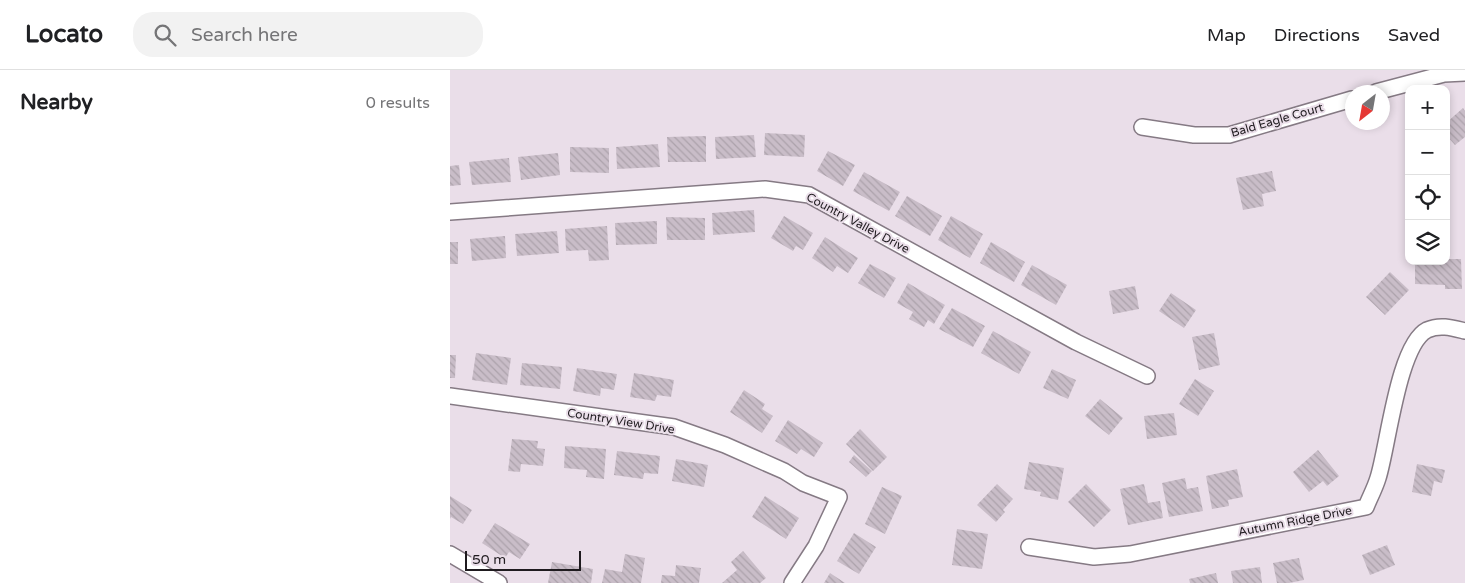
<!DOCTYPE html>
<html lang="en">
<head>
<meta charset="utf-8">
<style>
	body { margin:0; font-family:"Varela Round",sans-serif; background:#f2f2f2; color:#202124 }
	.controls { position:absolute; right:15px; top:15px; display:grid; overflow:hidden; border-radius:10px; box-shadow:0 2px 8px #0003 }
	.controls button { width:45px; height:45px; display:grid; place-items:center; padding:0; border:0; border-bottom:1px solid #e0e0e0; background:#fff; color:#202124; font:25px sans-serif }
	.compass { position:absolute; left:895px; top:15px; width:45px; height:45px; border-radius:50%; background:#fff; box-shadow:0 2px 8px #0003; rotate:211deg }
	.scale { position:absolute; left:15px; bottom:12px; width:116px; box-sizing:border-box; padding-left:5px; border:2px solid #1f1b1f; border-top:0; font-size:14px; line-height:18px; white-space:nowrap; color:#1f1b1f; -webkit-text-stroke:4px #eadee9; paint-order:stroke }
	.list { margin:0; padding:0; list-style:none }
	h2 { display:flex; justify-content:space-between; align-items:center; height:65px; margin:0; padding:0 20px; font-size:21px }
	h2 small { font-size:16px; font-weight:400; color:#757577 }
	.icon { flex:none; width:28px; height:28px; fill:none; stroke:currentColor; stroke-width:2; stroke-linecap:round; stroke-linejoin:round }
	.map { position:relative; flex:none; width:1015px; height:513px; overflow:hidden }
	header { display:flex; align-items:center; gap:30px; box-sizing:border-box; height:70px; padding:0 25px; background:#fff; border-bottom:1px solid #e0e0e0 }
	header strong { font-size:24px }
	nav { display:flex; gap:28px; margin-inline-start:auto; font-size:18px }
	.search { width:350px; height:45px; background:#f2f2f2; display:flex; align-items:center; gap:12px; box-sizing:border-box; padding:0 18px; border-radius:20px; color:#757577; font-size:19px }
	main { display:flex }
	aside { flex:1; background:#fff }
	.map>svg:first-child { display:block }
	.building { fill:url(#building-back-hatch) }
	.lines { fill:none; stroke-linecap:round; stroke-linejoin:round }
	.minor-casing { stroke:#857a84; stroke-width:18 }
	.minor { stroke:#fff; stroke-width:15 }
	.labels { text-anchor:middle; stroke-width:4; stroke-linejoin:round; paint-order:stroke }
	.street-label { font-size:12px; fill:#1f1b1f; stroke:#eadee9 }
</style>
</head>
<body>
<header>
<strong>Locato</strong>
<div class="search"><svg class="icon" aria-label="search" viewBox="0 0 24 24"><circle cx="10" cy="10" r="6"/><path d="M15 15l6 6"/></svg>Search here</div>
<nav><a>Map</a><a>Directions</a><a>Saved</a></nav>
</header>
<main>
<aside>
<h2>Nearby<small>0 results</small></h2>
<ul class="list">
</ul>
</aside>
<div class="map">
<svg width="1015" height="513" viewBox="0 0 1015 513">
	<defs>
		<pattern id="building-back-hatch" width="6" height="6" patternUnits="userSpaceOnUse" patternTransform="scale(1.25)"><rect width="6" height="6" fill="#c9bdc8"/><path d="M-1 5l2 2M0 0l6 6M5-1l2 2" fill="none" stroke="#aca2ab"/></pattern>
	</defs>
	<rect width="100%" height="100%" fill="#eadee9"/>
	<!-- building -->
	<path class="building" d="M1013 38 1015 41V67L1005 75 996 65V53Z
		M315 63 355 65 354 87 314 85Z
		M304 65 306 87 266 89 265 67Z
		M256 66V92H218L217 67Z
		M208 74 210 97 167 99 166 77Z
		M120 77 159 78V103L120 102Z
		M378 81 405 95 393 116 367 101Z
		M108 83 110 105 71 110 68 87Z
		M59 88 61 112 22 115 19 92Z
		M9 95 11 115 0 116V96Z
		M822 101 826 121 812 124 814 136 793 140 786 108Z
		M414 102 450 122 439 141 403 121Z
		M457 126 492 146 480 166 445 146Z
		M304 140 305 162 263 165 262 143Z
		M334 146 363 163 353 180 346 176 343 181 321 168Z
		M501 146 533 164 520 188 488 170Z
		M216 147 255 148V170H217Z
		M207 151V174L166 175 165 153Z
		M157 156 159 190 139 191 138 180 116 181 115 159Z
		M107 161 109 183 67 186 65 164Z
		M55 166 56 188 22 191 20 169Z
		M375 167 408 188 398 203 387 196 383 202 362 188Z
		M0 172H8V194H0Z
		M541 172 575 192 564 212 530 193Z
		M996 189H1011L1012 219H995V215L965 214V191H996Z
		M420 194 446 208 434 228 408 213Z
		M582 195 617 215 606 235 571 215Z
		M940 202 959 220 935 245 916 227Z
		M458 213 495 235 484 254 478 250 474 257 459 249 463 242 447 233Z
		M685 216 689 239 663 244 659 221Z
		M721 223 746 240 734 258 709 241Z
		M502 238 535 256 523 277 489 259Z
		M543 261 581 282 569 304 531 283Z
		M764 263 770 295 749 300 742 267Z
		M26 283 61 288 57 315 22 310Z
		M0 285H6L5 308H0Z
		M72 293 112 297 110 319 70 315Z
		M127 298 167 304 164 320 151 318 150 326 123 321Z
		M602 299 626 310 618 329 593 318Z
		M184 303 224 310 221 327 207 325 205 331 180 327Z
		M745 309 764 321 748 346 729 334Z
		M294 320 315 334 312 339 323 346 312 363 280 342Z
		M650 329 673 348 659 365 635 346Z
		M724 343 727 365 697 369 694 346Z
		M338 350 373 373 364 387 351 379 347 384 325 371Z
		M410 359 437 387 423 401 396 374Z
		M62 369 88 371 87 378 95 379 93 396 71 394 70 402 58 401Z
		M115 376 156 379 154 409 136 407 137 400 114 398Z
		M868 380 889 406 877 416 873 411 859 422 843 402Z
		M167 381 210 386 208 404 194 403 193 409 164 405Z
		M404 385 422 401 416 407 399 392Z
		M226 389 258 395 254 417 222 411Z
		M579 392 614 398 608 430 590 426 591 422 574 419Z
		M967 394 995 400 992 413 984 411 981 426 962 422Z
		M787 399 793 427 778 430 779 436 762 439 756 406Z
		M735 408 737 419 748 417 753 441 719 447 712 413Z
		M547 414 563 429 553 440 555 442 546 452 527 435Z
		M636 414 661 440 644 457 618 432Z
		M694 414 698 433 710 431 713 448 678 455 670 419Z
		M432 417 452 426 435 464 415 454Z
		M0 426 22 440 13 454 1 447 0 449Z
		M315 426 349 448 336 469 302 447Z
		M45 453 80 474 70 489 59 482 55 488 32 473Z
		M507 459 538 464 532 499 502 495Z
		M404 463 426 477 409 504 387 491Z
		M937 475 945 495 920 505 912 485Z
		M293 481 316 508 310 513H272L287 500 281 492Z
		M175 484 195 488 191 513H152L155 499 172 502Z
		M849 488 854 510 839 513H827L823 493Z
		M102 492 143 499 141 513H98Z
		M226 495 251 498 249 513H211L212 505 225 506Z
		M810 497 812 513H783L781 501Z
		M380 503 395 513H374Z
		M766 503 768 513H740L739 509Z"/>
	<g class="lines">
		<!-- minor casing -->
		<g class="minor-casing">
			<path id="minor" d="M926 22 994 4 1015 3
				M692 57 744 65H779L902 29
				M0 142 315 119 359 125 626 272 697 306
				M0 326 224 357 275 375 334 401 353 413 389 427 366 476 342 513
				M579 477 644 487 680 484 916 437C920 427 925 418 928 408 938 377 948 275 977 260 990 254 1003 258 1015 261
				M0 484 49 513"/>
		</g>
		<!-- minor -->
		<use href="#minor" class="minor"/>
	</g>
	<g class="labels">
		<!-- street labels -->
		<g class="street-label">
			<text transform="translate(827 50) rotate(-16)" y="4">Bald Eagle Court</text>
			<text transform="translate(408 153) rotate(28)" y="4">Country Valley Drive</text>
			<text transform="translate(171 351) rotate(9)" y="4">Country View Drive</text>
			<text transform="translate(845 451) rotate(-11)" y="4">Autumn Ridge Drive</text>
		</g>
	</g>
</svg>
<div class="controls">
<button>+</button>
<button>−</button>
<button><svg class="icon" aria-label="locate" viewBox="0 0 24 24"><circle cx="12" cy="12" r="6"/><path d="M12 2v4M12 18v4M2 12h4M18 12h4"/></svg></button>
<button><svg class="icon" aria-label="layers" viewBox="0 0 24 24"><path d="M12 4l9 5-9 5-9-5zM3 14l9 5 9-5"/></svg></button>
</div>
<svg class="compass" viewBox="-18 -18 36 36"><path d="M0-13l5 13h-10z" fill="#e53935"/><path d="M0 13l5-13h-10z" fill="#757577"/></svg>
<div class="scale">50 m</div>
</div>
</main>
</body>
</html>
